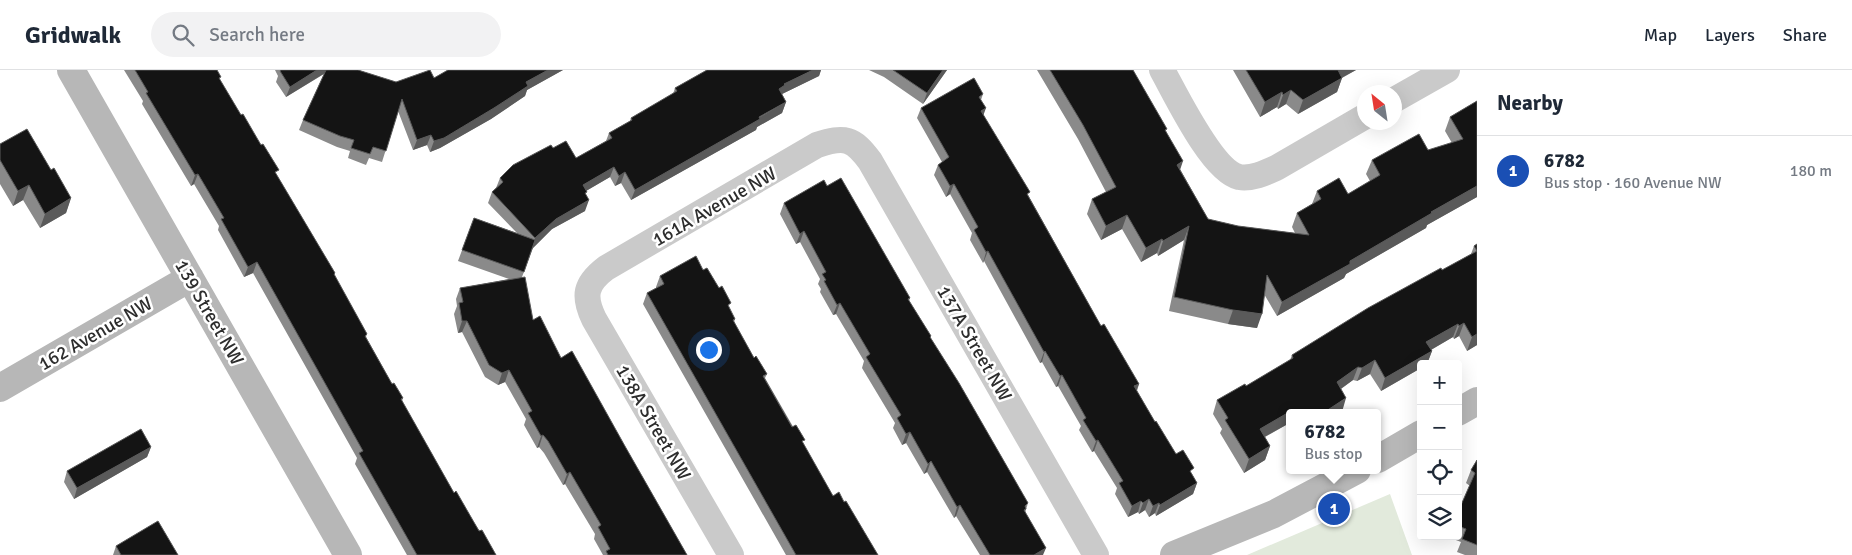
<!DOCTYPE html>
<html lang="en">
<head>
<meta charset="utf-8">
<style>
	body { margin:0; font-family:Signika,sans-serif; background:#f2f2f3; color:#1f2937 }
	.controls { position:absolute; right:15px; bottom:15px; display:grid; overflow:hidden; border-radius:5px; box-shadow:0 5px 20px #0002 }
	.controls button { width:45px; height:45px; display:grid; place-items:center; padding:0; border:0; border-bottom:1px solid #e0e1e3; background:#fff; color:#1f2937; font:25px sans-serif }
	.compass { position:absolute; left:1357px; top:15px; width:45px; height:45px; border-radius:50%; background:#fff; box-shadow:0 5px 20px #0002; rotate:330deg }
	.you { position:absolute; left:708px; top:279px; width:18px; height:18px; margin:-12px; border:4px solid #fff; border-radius:50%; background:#1a73e8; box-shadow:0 0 0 8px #1a73e833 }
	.badge { display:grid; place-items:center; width:32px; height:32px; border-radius:50%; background:#d73c3f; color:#fff; font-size:16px; font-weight:700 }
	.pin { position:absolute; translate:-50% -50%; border:2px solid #fff; box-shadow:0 1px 5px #0006 }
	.popup { position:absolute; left:1286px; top:339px; width:95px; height:65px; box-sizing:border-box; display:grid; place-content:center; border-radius:5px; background:#fff; filter:drop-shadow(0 1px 4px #0005); font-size:16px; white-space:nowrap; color:#747a83 }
	.popup b { font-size:19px; color:#1f2937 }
	.popup::after { content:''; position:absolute; left:50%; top:100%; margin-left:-10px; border:10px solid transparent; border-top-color:#fff }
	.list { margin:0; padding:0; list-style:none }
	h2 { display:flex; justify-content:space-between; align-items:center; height:65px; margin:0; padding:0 20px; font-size:21px }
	h2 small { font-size:16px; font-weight:400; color:#747a83 }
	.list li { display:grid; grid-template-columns:32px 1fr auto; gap:15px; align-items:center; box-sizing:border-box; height:70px; padding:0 20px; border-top:1px solid #e0e1e3 }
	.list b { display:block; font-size:19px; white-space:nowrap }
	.list p { margin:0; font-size:16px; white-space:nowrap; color:#747a83 }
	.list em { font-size:16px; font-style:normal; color:#747a83 }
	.icon { flex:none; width:28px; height:28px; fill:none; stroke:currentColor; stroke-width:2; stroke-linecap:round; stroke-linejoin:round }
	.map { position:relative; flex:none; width:1477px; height:485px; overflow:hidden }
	header { display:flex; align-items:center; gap:30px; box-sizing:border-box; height:70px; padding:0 25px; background:#fff; border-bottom:1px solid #e0e1e3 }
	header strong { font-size:24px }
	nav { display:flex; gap:28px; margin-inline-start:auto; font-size:18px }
	.search { width:350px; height:45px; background:#f2f2f3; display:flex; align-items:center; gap:12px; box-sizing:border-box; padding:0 18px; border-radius:28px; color:#747a83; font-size:19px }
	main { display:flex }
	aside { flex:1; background:#fff }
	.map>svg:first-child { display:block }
	.green { fill:#e2eadc }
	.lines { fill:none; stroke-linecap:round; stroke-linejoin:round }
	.street { stroke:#cacaca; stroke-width:26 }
	.secondary { stroke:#b7b7b7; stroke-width:28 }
	.wall { fill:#8a8a8a }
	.shaded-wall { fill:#5a5a5a }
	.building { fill:#141414; stroke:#5a5a5a }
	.labels { text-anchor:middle; stroke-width:5; stroke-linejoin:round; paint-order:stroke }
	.street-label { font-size:19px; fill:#2d2d2d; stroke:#fff }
</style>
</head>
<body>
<header>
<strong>Gridwalk</strong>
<div class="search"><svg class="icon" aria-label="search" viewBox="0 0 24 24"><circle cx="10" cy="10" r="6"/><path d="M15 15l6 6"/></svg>Search here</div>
<nav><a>Map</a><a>Layers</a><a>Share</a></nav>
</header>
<main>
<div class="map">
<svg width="1477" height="485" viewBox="0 0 1477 485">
	<rect width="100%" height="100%" fill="#fff"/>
	<!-- green -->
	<path class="green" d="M1390 424 1412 485H1247Z"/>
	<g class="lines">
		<!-- street -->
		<path class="street" d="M1162 0C1176 25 1212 101 1239 107 1252 109 1265 103 1276 98L1364 47
			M1394 30 1447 0
			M731 485 594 249C583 226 585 214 606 198L817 75C845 66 853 68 870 91L1096 485"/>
		<!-- secondary -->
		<path class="secondary" d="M71 0 348 485
			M0 318 190 208
			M1458 342 1477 331
			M1378 389 1421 364
			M1174 485 1274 444 1357 400"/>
	</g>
	<!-- wall -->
	<path class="wall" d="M124 0H217L220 10 335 203 334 205 367 264 366 267 392 314 403 328 402 331 454 423 496 485H407L355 394 357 388 253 203 244 207 218 160 219 156 194 114 191 116 142 34 143 31Z
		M275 0H358L396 12 434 8 448 0H563L527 20 525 26 491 49 440 78 430 82 427 75 413 80 398 41 382 92 369 88 366 95 348 88 350 81 337 77 299 60 303 50 324 4 286 27 276 12 278 6Z
		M707 0H821L819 6 782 24 786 32 782 43 757 57 756 60 631 130 621 113 615 116 610 107 586 121 585 141 552 159 533 178 522 207 533 250 626 378 687 485H603L594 469 595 464 565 414 563 415 544 383 539 377 537 378 524 355 526 349 505 312 498 315 485 307 462 262 458 263 454 244 457 236 456 229 460 218 509 209 458 191 474 148 517 163 488 133 492 122 496 118 500 108 553 78 576 88 606 71 609 63 630 51 631 48 673 24 675 18Z
		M869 0H947L923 34 884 7Z
		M1037 0H1133L1166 61 1180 99 1208 149 1238 156 1295 163 1292 157 1297 143 1312 134 1317 121 1348 124 1370 111 1366 104 1372 90 1428 80 1452 73 1445 61 1450 47 1477 31V127L1427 155 1426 158 1346 204 1344 208 1277 246 1264 224 1257 258 1228 254 1169 241 1184 170 1158 186 1157 183 1141 192 1122 159 1101 170 1087 144 1092 129 1106 122 1078 69Z
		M1233 0H1356L1342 8 1337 22 1298 44 1286 34 1278 39 1277 37 1260 47Z
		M983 24 981 30 983 44 1101 256 1139 314 1137 321 1155 352 1176 384 1192 404 1197 413 1193 424 1156 446 1155 443 1149 447 1145 440 1139 444 1138 442 1128 447 1115 424 1117 418 1094 381 1092 382 1079 360 1081 356 1058 316 1056 317 1042 292 1040 293 984 191 983 193 970 170 972 163 950 124 946 127 934 105 938 95 942 92 917 48 921 38Z
		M0 74 51 100 71 128 66 143 40 158 23 130 13 136 0 114Z
		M827 116 910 228 909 231 931 266 930 268 1028 433 1025 443 1043 485H980L956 446 954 448 927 402 924 404 906 373 902 375 893 358 895 353 862 298 864 291 836 244 833 245 820 222 821 219 818 214 820 209 800 172 796 174 780 144 784 133Z
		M1477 174V275L1467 281 1459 266 1454 269 1453 267 1431 280 1432 281 1427 294H1421V298L1381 321 1370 304 1357 311 1353 310 1341 319 1342 342 1340 343H1290V362L1286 355 1265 367 1270 376 1265 390 1244 403 1220 363 1222 359 1213 344 1217 330 1246 316 1290 290 1292 285 1471 184 1474 176Z
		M703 200 735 249 734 252 754 288 767 304 765 308 833 426 878 485H786L643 234 647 223 656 218V217L660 206Z
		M151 377 147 387 74 429 64 412 67 401Z
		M1477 390V485H1465L1457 482 1461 472 1448 467 1449 466H1458V442L1470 416 1466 413 1471 400Z
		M116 476 178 485H113Z"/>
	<!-- shaded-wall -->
	<path class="shaded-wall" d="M317 0H326L325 3 286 27 290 17Z
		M548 0H563L527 20 525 26 491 49 440 78 430 82 434 71 526 12Z
		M813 0H821L819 6 782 24 781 26 779 19 784 14Z
		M943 0H947L923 34 927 23Z
		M1337 0H1356L1332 13Z
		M1342 8 1337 22 1298 44 1303 30Z
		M1291 20 1286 34 1278 39 1283 25Z
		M1282 22 1277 37 1260 47 1265 32Z
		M786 32 782 43 757 57 756 60 631 130 635 120Z
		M986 38 982 49 981 41Z
		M431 65 427 75 413 80 417 70Z
		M1183 91 1178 106 1177 95Z
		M614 97 610 107 579 125 583 115Z
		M625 102 621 113 615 116 619 106Z
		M198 104 194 114 191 116 195 105Z
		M954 114 950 124 946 127 950 116Z
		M29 115 23 130 13 136 18 121Z
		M1477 116V127L1427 155 1426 158 1346 204 1344 208 1277 246 1282 232 1431 142Z
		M71 128 66 143 40 158 45 144Z
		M589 130 585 141 552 159 532 179 535 168 556 149Z
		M1127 145 1122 159 1101 170 1106 156Z
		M1189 156 1184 170 1158 186 1163 171Z
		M804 161 800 172 796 174 800 164Z
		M1162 169 1157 183 1141 192 1146 178Z
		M988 181 984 191 983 193 986 182Z
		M257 192 253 203 244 207 248 197Z
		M840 233 836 244 833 245 837 235Z
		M1233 240 1262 244 1257 258 1228 254Z
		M462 251H467L462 262 458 263Z
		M1464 253 1459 266 1454 269 1459 256Z
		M1458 254 1453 267 1422 285 1426 272Z
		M1477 264V275L1467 281 1472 267Z
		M1045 281 1042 292 1040 293 1044 282Z
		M1432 281 1427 294H1421V298L1381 321 1385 308Z
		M1375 290 1370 304 1357 311 1362 298Z
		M1358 297 1353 310 1332 325 1337 312Z
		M509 300 505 312 498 315 502 303Z
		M1062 305 1058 316 1056 317 1060 306Z
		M1139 314 1135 324 1134 316Z
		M1346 328 1342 342 1340 343H1323Z
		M1291 341 1286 355 1255 372 1260 359Z
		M910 362 906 373 902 375 906 364Z
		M543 365 539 377 537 378 541 366Z
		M1098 370 1094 381 1092 382 1096 371Z
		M1270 376 1265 390 1244 403 1249 389Z
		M151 377 147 387 74 429 77 418Z
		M931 391 927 402 924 404 928 394Z
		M570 402 565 414 563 415 567 404Z
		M1197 413 1193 424 1156 446 1160 435Z
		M1149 429 1145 440 1139 444 1143 433Z
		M1141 431 1138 442 1128 447 1132 436Z
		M1159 433 1155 443 1149 447 1153 436Z
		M960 435 956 446 954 448 957 437Z
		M1046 478 1043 485H1034Z"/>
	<!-- building -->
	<path class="building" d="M135 0H217L221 7 219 8 241 45 243 44 261 75 263 74 279 100 275 102 335 203 334 204 367 264 365 266 392 314 394 313 403 328 401 329 454 423 456 421 479 461 482 460 496 485H417L359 383 363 381 257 192 248 197 221 149 224 148 198 104 195 105 146 23 148 22Z
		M281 0H317L290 17 280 1Z
		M326 0H358L396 12 430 0 434 8 448 0H548L526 12 528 16 494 38 444 68 434 71 431 65 417 70 402 29 386 81 373 77 370 84 351 78 354 70 340 66 303 50Z
		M707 0H813L784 14 785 15 779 19 786 32 759 47 760 49 635 120 625 102 619 106 614 97 583 115 587 122 585 123 589 130 556 149 535 168 492 122 503 112 500 108 513 95 551 75 553 78 566 71 576 88 612 68 609 63 632 50 631 48 677 21 675 18Z
		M893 0H943L927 23Z
		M1050 0H1133L1167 59 1165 60 1183 91 1177 95 1208 149 1238 156 1309 165 1297 143 1321 129 1317 121 1339 108 1348 124 1380 105 1372 90 1419 64 1428 80 1463 69 1450 47 1477 31V116L1431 142 1432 143 1350 191V194L1282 232 1267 205 1262 244 1233 240 1174 227 1189 156 1163 171 1162 169 1146 178 1127 145 1106 156 1092 129 1116 117 1083 55Z
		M1246 0H1338L1342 8 1303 30 1291 20 1283 25 1282 22 1265 32Z
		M974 8 983 24 979 27 986 38 981 41 1030 122 1027 124 1101 256 1104 254 1139 314 1134 316 1155 352 1156 351 1176 384 1183 380 1194 398 1190 401 1197 413 1160 435 1159 433 1153 436 1149 429 1143 433 1141 431 1132 436 1119 413 1123 411 1098 370 1096 371 1083 350 1086 348 1062 305 1060 306 1045 281 1044 282 988 181 986 182 974 160 978 157 954 114 950 116 938 95 949 87 921 38Z
		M27 59 51 100 54 98 71 128 45 144 29 115 18 121 0 90V74Z
		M841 108 910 228 908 229 931 266 930 267 959 313 1028 433 1025 436 1026 439 1024 440 1046 478 1034 485H990L960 435 957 437 931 391 928 394 910 362 906 364 897 348 901 345 866 287 870 284 840 233 837 235 824 211 826 210 822 204 826 202 804 161 800 164 784 133 824 110 827 116Z
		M474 148 535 170 524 202 462 180Z
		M1477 174V264L1472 267 1464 253 1459 256 1458 254 1426 272 1432 281 1385 308 1375 290 1362 298 1358 297 1337 312 1346 328 1323 343H1291V341L1260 359 1270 376 1249 389 1225 350 1228 348 1217 330 1245 314 1246 316 1293 288 1292 285 1368 238 1441 198 1442 200 1477 181 1474 176Z
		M696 186 703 200 707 198 719 218 722 216 731 233 728 235 735 249 733 250 754 288 756 286 767 304 763 306 792 357 796 355 805 370 802 371 833 426 839 422 844 432 846 431 878 485H796L647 223 664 214 660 206Z
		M525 207 533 250 540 246 561 288 572 281 626 378 687 485H608L606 481 610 479 598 457 601 455 570 402 567 404 548 371 543 365 541 366 528 343 532 341 509 300 502 303 489 295 467 251H462L459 233 463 232 460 218Z
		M141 359 151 377 77 418 67 401Z
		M1477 390V475L1462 469 1466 459 1458 456V442L1475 403 1471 400Z
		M158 451 178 485H121L116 476Z"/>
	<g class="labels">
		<!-- street labels -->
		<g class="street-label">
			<text transform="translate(714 136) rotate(-30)" y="7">161A Avenue NW</text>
			<text transform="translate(210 242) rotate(60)" y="7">139 Street NW</text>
			<text transform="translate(95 263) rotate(-30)" y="7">162 Avenue NW</text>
			<text transform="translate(975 273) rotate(60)" y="7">137A Street NW</text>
			<text transform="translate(654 352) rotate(60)" y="7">138A Street NW</text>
		</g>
	</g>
</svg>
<div class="controls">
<button>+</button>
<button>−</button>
<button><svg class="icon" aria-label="locate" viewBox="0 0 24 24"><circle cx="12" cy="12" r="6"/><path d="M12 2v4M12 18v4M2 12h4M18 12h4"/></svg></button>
<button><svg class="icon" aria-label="layers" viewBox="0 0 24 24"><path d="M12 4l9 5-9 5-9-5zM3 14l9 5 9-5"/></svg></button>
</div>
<svg class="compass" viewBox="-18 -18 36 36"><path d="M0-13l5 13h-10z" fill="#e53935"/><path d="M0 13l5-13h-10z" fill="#747a83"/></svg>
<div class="you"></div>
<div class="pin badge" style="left:1334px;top:439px;background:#1a4fb4">1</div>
<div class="popup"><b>6782</b>Bus stop</div>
</div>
<aside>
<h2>Nearby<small></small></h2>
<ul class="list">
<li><span class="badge" style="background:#1a4fb4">1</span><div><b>6782</b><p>Bus stop · 160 Avenue NW</p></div><em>180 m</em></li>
</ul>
</aside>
</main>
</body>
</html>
